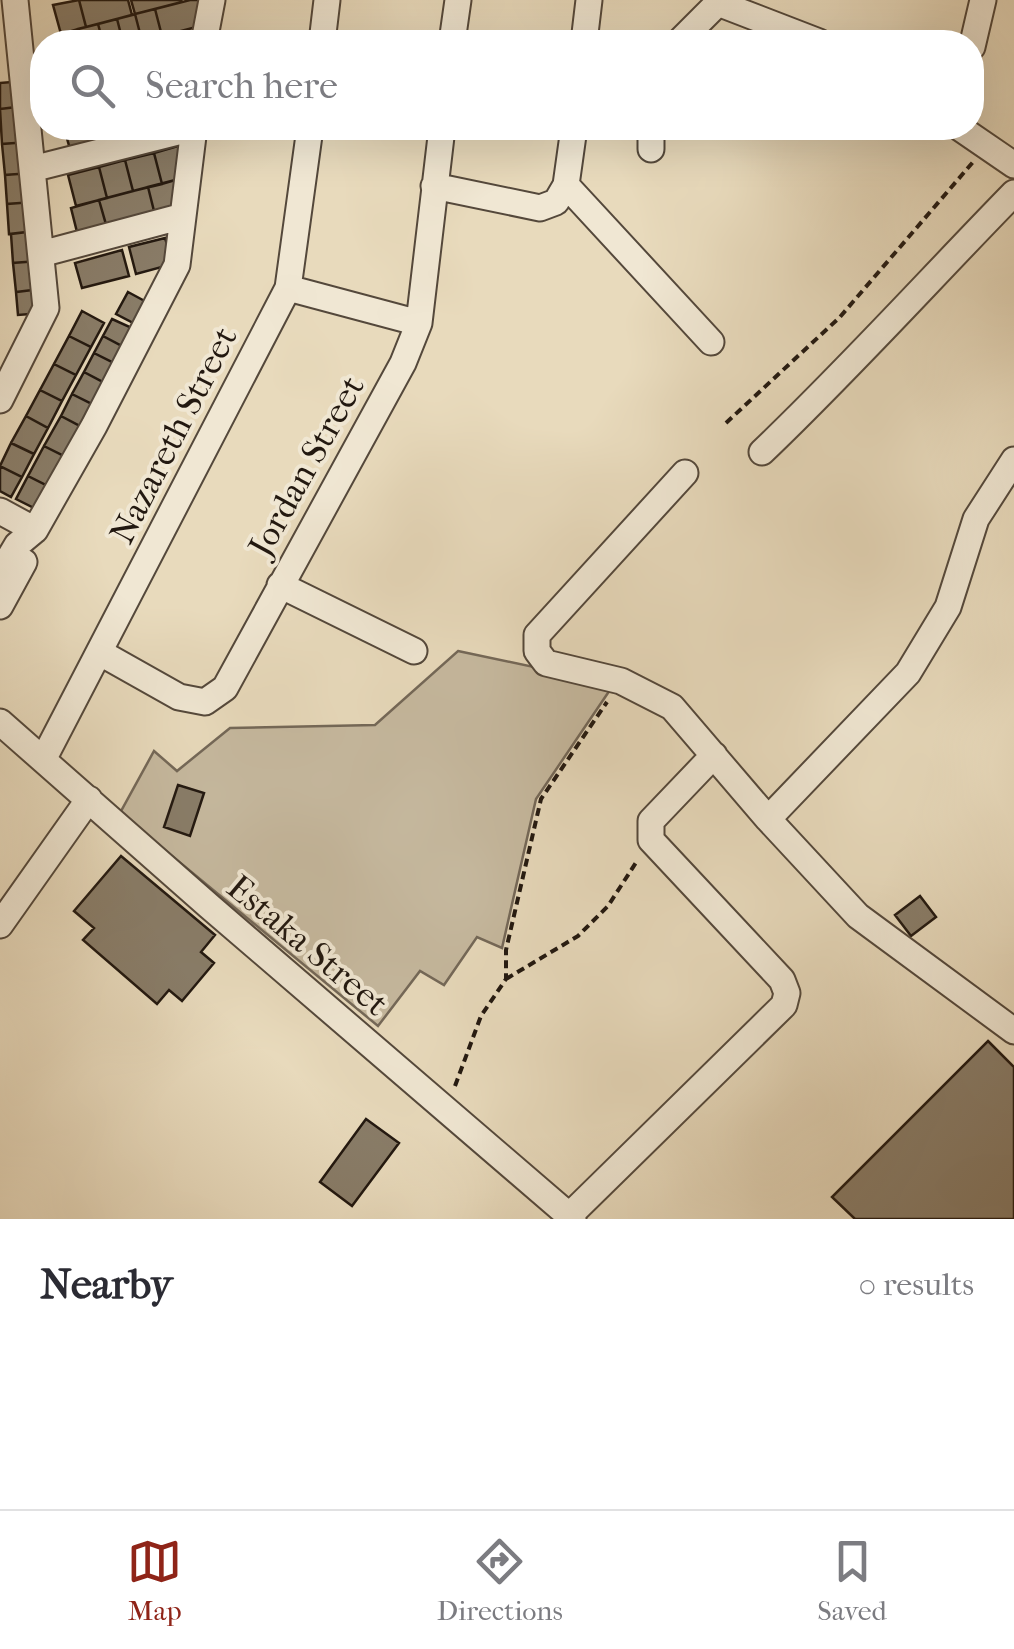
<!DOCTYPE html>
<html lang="en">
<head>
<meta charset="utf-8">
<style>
	body { margin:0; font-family:"IM FELL French Canon",serif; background:#f7f7f7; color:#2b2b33 }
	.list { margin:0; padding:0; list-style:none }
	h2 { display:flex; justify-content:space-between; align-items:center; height:130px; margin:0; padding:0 40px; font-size:42px }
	h2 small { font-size:32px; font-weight:400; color:#7c7c81 }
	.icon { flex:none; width:55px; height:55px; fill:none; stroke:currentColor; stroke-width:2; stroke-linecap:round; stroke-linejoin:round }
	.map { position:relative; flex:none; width:1014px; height:1219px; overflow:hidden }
	.search { position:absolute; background:#fff; box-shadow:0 10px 40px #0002; left:30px; right:30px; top:30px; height:110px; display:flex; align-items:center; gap:25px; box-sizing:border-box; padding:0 35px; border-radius:40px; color:#7c7c81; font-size:38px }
	.sheet { height:290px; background:#fff }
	nav { display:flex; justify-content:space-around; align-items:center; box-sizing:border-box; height:140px; border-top:2px solid #e1e1e2; background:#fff; font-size:28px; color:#7c7c81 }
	nav a { display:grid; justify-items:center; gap:5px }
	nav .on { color:#8f2418 }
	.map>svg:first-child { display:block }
	.green { fill:#c6b99f; stroke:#746858; stroke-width:2.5 }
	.building { fill:#897d69; stroke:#221810; stroke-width:2.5 }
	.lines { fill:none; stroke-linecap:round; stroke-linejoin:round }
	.minor-casing { stroke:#54483b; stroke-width:29 }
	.path { stroke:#221810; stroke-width:4; stroke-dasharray:8 5; stroke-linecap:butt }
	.minor { stroke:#f0e7d3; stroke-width:25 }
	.labels { text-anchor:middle; stroke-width:8; stroke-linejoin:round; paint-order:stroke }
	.street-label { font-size:35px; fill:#221810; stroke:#f0e7d3 }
</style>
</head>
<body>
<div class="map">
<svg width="1014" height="1219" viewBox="0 0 1014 1219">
	<rect width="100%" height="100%" fill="#e8dabc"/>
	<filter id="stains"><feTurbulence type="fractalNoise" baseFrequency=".002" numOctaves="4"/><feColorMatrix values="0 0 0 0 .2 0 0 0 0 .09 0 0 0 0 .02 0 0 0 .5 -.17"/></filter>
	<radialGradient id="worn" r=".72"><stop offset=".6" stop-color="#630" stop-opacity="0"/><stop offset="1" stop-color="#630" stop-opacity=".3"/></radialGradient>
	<!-- green -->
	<path class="green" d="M458 651 614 684 536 799 502 948 477 937 444 985 420 971 378 1026 120 813 154 751 177 771 230 728 375 725Z"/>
	<!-- building -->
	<path class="building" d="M79 0 86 27 61 34 53 5Z
		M79 0H128L132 15 86 27Z
		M131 0H181L182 2 135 14Z
		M190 0H198L204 25 162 36 155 9Z
		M155 9 162 36 142 41 135 14Z
		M135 14 142 41 123 42 117 19Z
		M117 19 123 42H103L98 24Z
		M98 24 103 42H81L78 29Z
		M78 29 81 42H56L54 36Z
		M23 81 25 106 0 109V83Z
		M25 106 28 142 2 144 0 109Z
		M64 128H112L115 138 70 149Z
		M28 142 31 173 5 175 2 144Z
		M178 146 186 177 162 184 154 153Z
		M154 153 162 184 133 191 125 160Z
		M125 160 133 191 107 198 99 167Z
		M99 167 107 198 76 206 68 175Z
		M31 173 33 202 7 204 5 175Z
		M175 180 182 208 155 215 148 187Z
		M148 187 155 215 107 228 99 200Z
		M99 200 107 228 78 236 71 208Z
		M33 202 35 231 9 234 7 204Z
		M35 231 38 261 13 263 11 234Z
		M165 238 173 264 136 274 129 247Z
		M122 250 129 276 82 288 75 263Z
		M38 261 41 289 16 292 13 263Z
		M41 289 43 313 18 315 16 292Z
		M128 292 152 305 141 327 116 314Z
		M82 311 104 323 91 347 69 336Z
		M112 319 132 328 122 346 103 336Z
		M69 336 91 347 76 375 54 364Z
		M103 336 122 346 114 363 94 353Z
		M94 353 114 363 103 382 84 372Z
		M54 364 76 375 62 401 40 390Z
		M84 372 103 382 92 404 72 394Z
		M40 390 62 401 48 428 26 416Z
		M72 394 92 404 80 426 61 416Z
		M26 416 48 428 34 454 11 443Z
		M61 416 80 426 64 456 44 446Z
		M11 443 34 454 22 477 0 466Z
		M44 446 64 456 48 486 28 476Z
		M0 466 22 477 11 497 0 491Z
		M28 476 48 486 36 509 16 499Z
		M178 785 204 793 190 836 164 827Z
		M121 856 215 935 201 952 214 963 182 1001 169 990 157 1004 83 940 94 928 74 911Z
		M920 896 936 917 911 936 895 915Z
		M988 1041 1014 1067V1219H855L832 1197Z
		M366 1119 399 1143 352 1206 320 1182Z"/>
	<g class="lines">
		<!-- minor casing -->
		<g class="minor-casing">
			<path id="minor" d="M717 0 718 3 819 42
				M204 42 212 0
				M322 42 327 0
				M452 42 458 0
				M584 42 589 0
				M679 42 718 3
				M972 47 983 0
				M960 128 1014 165
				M651 149V128
				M32 169 194 128
				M566 185 711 342
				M434 186 540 208 556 202 566 185 574 128
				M41 254 183 216
				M288 288 419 323
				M0 400 46 308 15 0
				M762 452C849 369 930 279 1014 193
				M685 473 537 635V651L546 663 621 681 672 707 768 819 858 916 1014 1031
				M0 511 35 530
				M0 574 17 545 35 530 94 426 177 265 194 128
				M280 585 414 651
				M0 606 24 562
				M99 652 179 697 205 702 225 688 403 363 419 323 442 128
				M0 722 209 906 573 1219
				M44 758 288 288 310 128
				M768 819 908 673 948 607 976 519 1014 460
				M0 925 89 799
				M569 1216 784 1005 787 993 782 980 651 840V821L714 755"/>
		</g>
		<!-- path -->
		<path class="path" d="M726 423 840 317 973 162
			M506 979 578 936 608 906 637 861
			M455 1086 481 1016 506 979V950L541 799 607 702"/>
		<!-- minor -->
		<use href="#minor" class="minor"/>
	</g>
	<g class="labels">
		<!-- street labels -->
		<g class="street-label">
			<text transform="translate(173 435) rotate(-63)" y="12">Nazareth Street</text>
			<text transform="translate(306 466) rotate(-61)" y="12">Jordan Street</text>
			<text transform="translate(308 945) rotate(40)" y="12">Estaka Street</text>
		</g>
	</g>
	<rect width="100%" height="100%" filter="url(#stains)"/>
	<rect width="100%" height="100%" fill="url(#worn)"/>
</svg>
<div class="search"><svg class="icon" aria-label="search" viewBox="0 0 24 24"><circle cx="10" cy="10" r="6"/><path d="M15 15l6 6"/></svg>Search here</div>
</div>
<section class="sheet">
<h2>Nearby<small>0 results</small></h2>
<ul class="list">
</ul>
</section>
<nav>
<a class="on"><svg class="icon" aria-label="map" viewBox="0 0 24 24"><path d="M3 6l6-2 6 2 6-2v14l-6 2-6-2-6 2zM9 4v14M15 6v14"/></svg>Map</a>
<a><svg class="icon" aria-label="directions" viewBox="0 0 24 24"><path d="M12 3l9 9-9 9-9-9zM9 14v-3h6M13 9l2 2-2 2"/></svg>Directions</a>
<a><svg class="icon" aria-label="saved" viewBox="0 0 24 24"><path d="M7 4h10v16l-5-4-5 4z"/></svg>Saved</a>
</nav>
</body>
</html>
